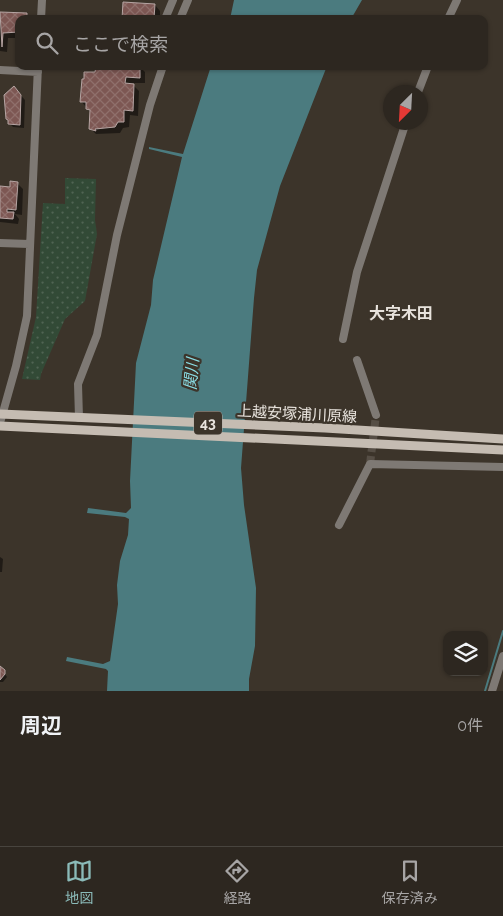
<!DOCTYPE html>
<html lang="ja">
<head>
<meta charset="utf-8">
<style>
	body { margin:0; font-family:Raleway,"Noto Sans JP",sans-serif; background:#39332d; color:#f1f3f6 }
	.controls { position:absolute; right:15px; bottom:15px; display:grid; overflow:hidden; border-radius:10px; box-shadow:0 1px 4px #0004 }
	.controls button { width:45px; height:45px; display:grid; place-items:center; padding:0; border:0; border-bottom:1px solid #48443e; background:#2d2720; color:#f1f3f6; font:25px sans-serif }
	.compass { position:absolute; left:383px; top:85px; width:45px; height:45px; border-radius:50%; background:#2d2720; box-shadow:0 1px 4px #0004; rotate:204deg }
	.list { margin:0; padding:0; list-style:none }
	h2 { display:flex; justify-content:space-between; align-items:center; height:65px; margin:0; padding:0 20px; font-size:21px }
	h2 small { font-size:16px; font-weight:400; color:#a7a5a5 }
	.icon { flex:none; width:28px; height:28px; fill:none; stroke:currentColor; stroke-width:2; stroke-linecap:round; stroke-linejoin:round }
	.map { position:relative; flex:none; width:503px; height:691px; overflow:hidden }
	.search { position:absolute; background:#2d2720; box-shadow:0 1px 4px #0004; left:15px; right:15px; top:15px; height:55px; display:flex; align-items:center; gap:12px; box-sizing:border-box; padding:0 18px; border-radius:10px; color:#a7a5a5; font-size:19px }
	.sheet { height:155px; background:#2d2720 }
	nav { display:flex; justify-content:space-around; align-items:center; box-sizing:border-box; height:70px; border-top:1px solid #48443e; background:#2d2720; font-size:14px; color:#a7a5a5 }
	nav a { display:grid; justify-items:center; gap:2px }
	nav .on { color:#8bbbb9 }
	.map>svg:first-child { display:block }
	.park { fill:url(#park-dots) }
	.water { fill:#4b7b7f }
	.shadow { fill:#0007 }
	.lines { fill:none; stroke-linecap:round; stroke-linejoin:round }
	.stream { stroke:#4b7b7f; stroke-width:2 }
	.building { fill:url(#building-cross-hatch); stroke:#b6a5a3 }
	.minor-tunnel { stroke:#564e45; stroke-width:8; stroke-dasharray:8 4; stroke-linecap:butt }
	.minor { stroke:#7e7974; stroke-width:8 }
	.major { stroke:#c5bcb2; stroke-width:9 }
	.labels { text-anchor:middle; stroke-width:4.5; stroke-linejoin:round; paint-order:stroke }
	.shield { fill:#3c342a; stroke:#b4aea7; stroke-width:1 }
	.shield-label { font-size:14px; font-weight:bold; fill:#e8e3dd }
	.street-label { font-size:15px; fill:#e8e3dd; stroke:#3c342a }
	.neighbourhood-label { font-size:16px; font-weight:bold; fill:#e8e3dd; stroke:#3c342a }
	.water-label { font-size:16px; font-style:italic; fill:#8adee6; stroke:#3c342a }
</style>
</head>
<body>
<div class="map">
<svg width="503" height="691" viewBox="0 0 503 691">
	<defs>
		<pattern id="park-dots" width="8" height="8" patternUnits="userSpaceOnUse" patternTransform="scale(1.25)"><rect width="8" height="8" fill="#324a36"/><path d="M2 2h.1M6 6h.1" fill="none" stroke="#506453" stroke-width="1.8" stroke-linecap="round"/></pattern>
		<pattern id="building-cross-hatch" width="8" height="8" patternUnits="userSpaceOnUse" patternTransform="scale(1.25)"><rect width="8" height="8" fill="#7d5753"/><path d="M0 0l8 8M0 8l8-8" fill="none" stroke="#8f6f6b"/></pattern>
	</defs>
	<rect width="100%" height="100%" fill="#3c342a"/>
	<!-- park -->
	<path class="park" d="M65 178 96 179 95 220 97 234 85 301 65 319 41 374 40 380 22 379 36 317 43 203 65 204Z"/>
	<!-- water -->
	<path class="water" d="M234 0H362L351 19H230Z
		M211 66H327L280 186 257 270 254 298 241 468 244 505 256 588 255 646 249 679V691H107L108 671 106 669 66 661 67 657 103 664 110 661 118 604 117 585 120 561 128 535 129 519 125 517 87 513 88 508 126 513 131 508 130 481 136 363 151 305 153 280 182 157 149 149V147L183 154Z"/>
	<!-- shadow -->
	<path class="shadow" d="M155 5 160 11V19H124Z
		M0 13 27 14 31 19H19V38H8L7 52 0 51Z
		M61 66H87V69Z
		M140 67 145 72V83H131L139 91 138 116 130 115 129 127 123 128 120 133 96 134 90 128 91 113 81 101Z
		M14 88 25 100 24 128 13 127 9 123Z
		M17 183 23 189 22 215 15 214 19 219 18 224 0 222V187L11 188Z
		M0 557 3 559 2 572H0Z
		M0 667 7 677 3 682H0Z"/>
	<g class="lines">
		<!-- stream -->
		<path class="stream" d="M485 691 503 631"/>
	</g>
	<!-- building -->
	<path class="building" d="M123 2 155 4 154 19H122Z
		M0 12 27 13V19H19V32L3 33 2 47Z
		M96 66H140V78L126 77 125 83 134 84 133 111 124 110V122H118L115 127 95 129 96 131 89 129 90 110 86 109V102H80L82 79H84V72H95Z
		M14 86 21 95 20 125 8 124V120L6 119 4 95Z
		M10 181 18 182 16 210 7 209V212H14L13 219 0 218V186L10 187Z
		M0 666 5 670V674L0 680Z"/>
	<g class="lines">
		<!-- minor-tunnel -->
		<path class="minor-tunnel" d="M370 464 376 415"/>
		<!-- minor -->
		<path class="minor" d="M41 19 42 0
			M165 19 173 0
			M180 19 188 0
			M448 19 457 0
			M0 70 38 72
			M418 92 428 66
			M0 243 29 244
			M343 339 357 272 406 122
			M357 360 376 415
			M79 418 78 384 97 335 117 235 150 105 163 66
			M0 423 16 366 27 316 38 66
			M339 525 370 464 503 467
			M492 691 503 656"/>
		<!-- major -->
		<path class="major" d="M0 414 325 428 503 439
			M0 426 503 450"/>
	</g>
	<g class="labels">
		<!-- shield labels -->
		<rect class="shield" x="194" y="411.5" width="28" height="23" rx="4"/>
		<g class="shield-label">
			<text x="208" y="428">43</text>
		</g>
		<!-- street labels -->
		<g class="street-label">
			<text transform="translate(297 414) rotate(3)" y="5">上越安塚浦川原線</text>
		</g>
		<!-- neighbourhood labels -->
		<g class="neighbourhood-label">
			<text x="401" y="319">大字木田</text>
		</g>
		<!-- water labels -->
		<g class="water-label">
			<text transform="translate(191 374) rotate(-85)" y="6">関川</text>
		</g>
	</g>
</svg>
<div class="controls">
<button><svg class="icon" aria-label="layers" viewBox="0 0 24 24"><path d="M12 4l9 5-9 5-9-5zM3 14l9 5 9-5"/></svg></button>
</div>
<svg class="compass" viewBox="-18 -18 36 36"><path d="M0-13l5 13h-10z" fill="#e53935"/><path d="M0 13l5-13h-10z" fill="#a7a5a5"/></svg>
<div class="search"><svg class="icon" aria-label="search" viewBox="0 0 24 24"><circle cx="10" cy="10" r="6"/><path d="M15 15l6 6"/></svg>ここで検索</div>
</div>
<section class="sheet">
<h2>周辺<small>0件</small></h2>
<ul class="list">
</ul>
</section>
<nav>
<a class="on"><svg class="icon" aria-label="map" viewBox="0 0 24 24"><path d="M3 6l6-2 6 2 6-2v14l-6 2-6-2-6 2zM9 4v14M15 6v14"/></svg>地図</a>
<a><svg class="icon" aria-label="directions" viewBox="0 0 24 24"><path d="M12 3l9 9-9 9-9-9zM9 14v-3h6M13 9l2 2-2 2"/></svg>経路</a>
<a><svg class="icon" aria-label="saved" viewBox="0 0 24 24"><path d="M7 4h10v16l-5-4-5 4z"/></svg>保存済み</a>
</nav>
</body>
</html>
